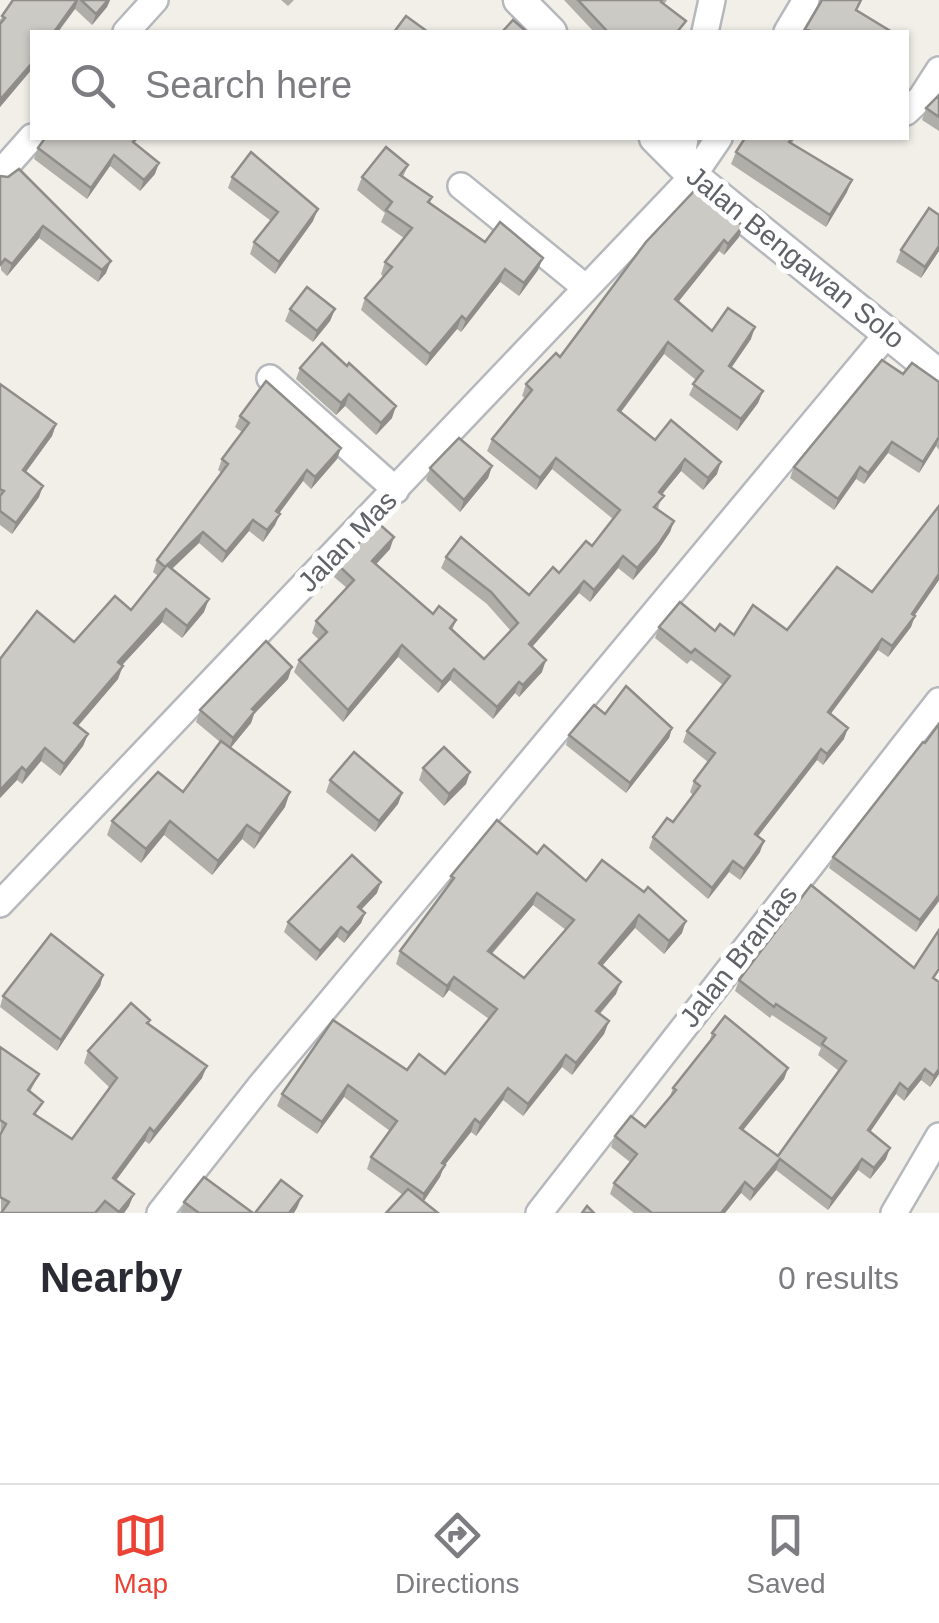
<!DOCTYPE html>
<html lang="en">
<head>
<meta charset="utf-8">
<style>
	body { margin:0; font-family:Arial,sans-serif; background:#f7f7f7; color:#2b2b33 }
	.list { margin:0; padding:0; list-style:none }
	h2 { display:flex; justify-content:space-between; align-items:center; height:130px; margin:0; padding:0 40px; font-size:42px }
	h2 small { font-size:32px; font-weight:400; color:#7c7c81 }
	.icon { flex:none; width:55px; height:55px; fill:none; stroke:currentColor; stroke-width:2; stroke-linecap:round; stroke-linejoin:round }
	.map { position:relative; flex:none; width:939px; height:1213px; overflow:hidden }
	.search { position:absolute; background:#fff; box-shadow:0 2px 8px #0004; left:30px; right:30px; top:30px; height:110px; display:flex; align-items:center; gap:25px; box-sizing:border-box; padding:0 35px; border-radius:0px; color:#7c7c81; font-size:38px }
	.sheet { height:270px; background:#fff }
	nav { display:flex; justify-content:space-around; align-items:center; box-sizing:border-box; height:140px; border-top:2px solid #e1e1e2; background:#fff; font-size:28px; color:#7c7c81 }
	nav a { display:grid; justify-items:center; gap:5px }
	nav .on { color:#ea4335 }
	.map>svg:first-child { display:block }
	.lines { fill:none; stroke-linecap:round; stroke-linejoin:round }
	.minor-casing { stroke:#b5b8bc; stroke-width:30 }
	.tertiary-casing { stroke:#b5b8bc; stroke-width:35 }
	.minor { stroke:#fff; stroke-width:25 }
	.tertiary { stroke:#fff; stroke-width:30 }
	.wall { fill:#afaea9; fill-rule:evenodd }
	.shaded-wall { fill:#8f8d8a }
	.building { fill:#cccac5; stroke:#8f8d8a; stroke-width:2.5; fill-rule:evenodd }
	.labels { text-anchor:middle; stroke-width:10; stroke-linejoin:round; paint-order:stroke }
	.street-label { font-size:28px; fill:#5f6368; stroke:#fff }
</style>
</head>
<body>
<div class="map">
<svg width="939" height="1213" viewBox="0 0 939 1213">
	<rect width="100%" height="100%" fill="#f1efe8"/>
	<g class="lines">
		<!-- minor casing -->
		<g class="minor-casing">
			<path id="minor" d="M126 32 155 0
				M705 32 712 0
				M787 32 806 0
				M906 112 921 98 939 70
				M681 164 685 138
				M0 173 32 137
				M461 186 586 288
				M270 378 396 490
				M0 904 693 176 719 138
				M160 1213 261 1085 888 333
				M539 1213 939 701
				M894 1213 939 1136"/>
		</g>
		<!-- tertiary casing -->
		<g class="tertiary-casing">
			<path id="tertiary" d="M519 0 551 32
				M655 138 693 176 939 375"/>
		</g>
		<!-- minor -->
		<use href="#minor" class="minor"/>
		<!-- tertiary -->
		<use href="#tertiary" class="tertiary"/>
	</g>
	<!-- wall -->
	<path class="wall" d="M13 0H110L107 7 92 25 75 9 32 32V69L0 107V20Z
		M281 0H294L288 6Z
		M564 0H667L664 4 682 32H594Z
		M939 95V131L922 120 926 108Z
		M795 138 792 143 847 192 826 227 731 164 736 152Z
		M137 145 155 174 140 191 110 166 87 199 34 159 38 148Z
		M408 165 403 177 432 197 430 203 485 242 538 270 519 296 500 282 461 332 457 329 426 366 361 310 365 298 383 277 381 274 385 262 404 238 381 222 385 213 357 190 362 177Z
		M0 176 106 273 98 282 39 238 7 276 1 270Z
		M232 177 313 221 275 274 250 254 254 242 271 221 228 188Z
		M939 215V251L921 278 896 262 901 250Z
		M743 226 739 237 724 255 719 251 678 302 712 331 751 339 731 368 763 391 758 403 737 431 689 395 696 380 664 354 621 412 655 440 717 474 703 490 681 471 662 494 658 509 674 521 670 532 656 553 633 580 618 568 590 602 579 593 532 647 542 672 519 697 515 693 493 719 450 680 438 693 398 657 343 722 294 672 299 660 319 640 312 633 316 621 347 588 334 577 338 565 390 549 376 564 433 614 456 620 452 631 484 659 511 631 487 604 441 568 446 557 529 595 592 546 613 519 552 469 536 490 487 451 492 439 525 398 522 396 526 384 560 357Z
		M290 309H335L330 321 313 342 285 321Z
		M300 368 392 418 376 435 345 406 336 415 296 379Z
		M903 374 939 382V450L936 446 919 473 888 453 864 484 856 479 834 510 790 478 794 467Z
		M0 384 56 424 52 436 26 472 39 497 12 534 0 525Z
		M240 416 341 448 337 459 311 489 303 481 279 513 275 525 263 542 249 531 222 563 199 543 172 569 204 612 182 638 162 622 122 665 118 679 78 726 88 734 83 746 60 776 41 761 22 784 17 780 0 798V659L74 642 131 610 158 576 153 572 157 560 222 473 218 470 222 459 242 432 235 427Z
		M492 466 488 478 460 512 426 480 430 468Z
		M939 506V580L914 616 911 627 888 657 878 650 830 714 844 739 823 765 817 760 758 836 760 852 740 880 729 872 708 899 649 848 653 837 673 822 693 795 690 792 694 781 708 762 683 742 687 731 723 685 691 660 687 664 655 638 659 627 715 631 734 635 787 630 872 592Z
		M288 679 254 714 251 723 230 748 285 807 254 849 242 839 212 875 164 835 141 863 107 835 112 821 183 792 220 742 196 722 200 710Z
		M939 724V901L916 932 829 868 833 857 925 743Z
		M672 728 669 738 626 793 566 745 569 735Z
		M423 768 470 772 466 784 444 806 419 780Z
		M330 780 402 793 398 804 375 832 326 792Z
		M537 854 682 933 664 954 635 928 602 966 616 994 600 1014 609 1021 604 1034 572 1075 562 1067 523 1116 503 1100 476 1136 471 1132 444 1166 440 1177 423 1201 403 1195 367 1169 371 1157 390 1131 344 1097 317 1134 277 1106 282 1094 407 1070 445 1074 489 1019 449 990 443 998 396 964 400 951 447 888 451 876ZM533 905 566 930 524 978 492 954Z
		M377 893 361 910 365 913 361 923 344 943 337 937 316 961 284 932 288 922Z
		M914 968 935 979 939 1074 930 1087 921 1080 904 1101 896 1094 870 1132 886 1159 870 1179 858 1170 828 1210 776 1170 750 1201 741 1193 725 1213H634L610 1194 614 1183 630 1162 611 1147 615 1136 645 1127 669 1099 673 1088 709 1043 712 1033 788 1068 784 1079 743 1130 778 1156 839 1071 818 1055 821 1048 772 1015 770 1018 735 991 739 980Z
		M103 975 100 986 57 1051 0 1007 3 996Z
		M150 1020 148 1024 202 1078 149 1144 145 1141 116 1180 129 1206 124 1213H1L0 1047 39 1074 30 1092 37 1116 72 1139 110 1088 84 1063 88 1051Z
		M184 1202 253 1213H180Z"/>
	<!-- shaded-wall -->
	<path class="shaded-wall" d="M78 0 75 9 58 32H54Z
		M108 0H110L107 7 92 25 96 14Z
		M32 63V69L0 107V100Z
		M114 155 110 166 87 199 91 188Z
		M159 163 155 174 140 191 144 180Z
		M852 180 847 192 826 227 830 215Z
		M318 209 313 221 275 274 279 262Z
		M43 226 39 238 7 276 12 264Z
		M743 226 739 237 724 255 728 244Z
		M724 240 719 251 671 311 675 299Z
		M939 246V251L921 278 925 267Z
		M543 258 538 270 519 296 524 283Z
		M111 261 106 273 98 282 102 270Z
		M505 269 500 282 461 332 466 320Z
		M335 309 330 321 313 342 317 331Z
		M462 316 457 329 426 366 430 354Z
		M755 327 751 339 725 377 729 366Z
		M668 342 664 354 614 421 618 410Z
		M763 391 758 403 737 431 741 419Z
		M349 394 345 406 336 415 341 403Z
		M396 406 392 418 376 435 381 423Z
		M56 424 52 436 19 481 23 470Z
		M939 437 936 446 919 473 923 462Z
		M892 442 888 453 864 484 868 473Z
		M341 448 337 459 311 489 315 477Z
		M556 458 552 469 536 490 540 478Z
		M685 459 681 471 655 503 659 492Z
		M721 462 717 474 703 490 708 478Z
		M492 466 488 478 460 512 464 500Z
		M860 467 856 479 834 510 838 499Z
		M307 470 303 481 272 523 276 511Z
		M43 486 39 497 12 534 16 523Z
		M280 514 275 525 263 542 267 530Z
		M253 520 249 531 222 563 226 552Z
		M674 521 670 532 656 553 633 580 637 568Z
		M203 532 199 543 161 579 165 567Z
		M394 537 390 549 368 573 372 561Z
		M623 556 618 568 590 602 594 590Z
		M939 574V580L908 625 912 614Z
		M584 581 579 593 525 655 529 644Z
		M209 599 204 612 182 638 187 626Z
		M166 609 162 622 113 675 118 662Z
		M915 616 911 627 888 657 892 646Z
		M882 639 878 650 824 723 828 712Z
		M402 645 398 657 343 722 348 710Z
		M546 660 542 672 519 697 523 685Z
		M123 666 118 679 70 735 74 723Z
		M292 667 288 679 254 714 251 723 229 750 233 738 252 709Z
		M454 669 450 680 438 693 442 682Z
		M519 682 515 693 493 719 497 707Z
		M672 728 669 738 626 793 630 783Z
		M848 728 844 739 823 765 827 754Z
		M88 734 83 746 60 776 64 764Z
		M45 748 41 761 22 784 26 771Z
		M821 749 817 760 751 845 755 834Z
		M22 767 17 780 0 798V790Z
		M470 772 466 784 444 806 449 794Z
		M290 792 285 807 254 849 260 834Z
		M402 793 398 804 375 832 379 821Z
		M170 821 164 835 141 863 146 849Z
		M247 825 242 839 212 875 218 861Z
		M764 841 760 852 740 880 744 869Z
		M733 861 729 872 708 899 712 888Z
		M381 882 377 893 354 917 358 907Z
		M537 893 533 905 483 963 488 951Z
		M939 895V901L916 932 920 920Z
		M365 913 361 923 344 943 348 933Z
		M639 915 635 928 594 975 599 963Z
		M686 921 682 933 664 954 669 941Z
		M341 927 337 937 316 961 320 951Z
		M103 975 100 986 57 1051 61 1040Z
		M454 977 449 990 443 998 447 986Z
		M621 982 616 994 591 1023 596 1011Z
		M609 1021 604 1034 572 1075 576 1063Z
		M566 1055 562 1067 523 1116 528 1104Z
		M207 1066 202 1078 149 1144 154 1132Z
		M788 1068 784 1079 736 1139 740 1128Z
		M925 1069 921 1080 904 1101 908 1090Z
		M939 1069V1074L930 1087 934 1076Z
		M900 1083 896 1094 864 1141 868 1130Z
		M348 1085 344 1097 317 1134 322 1122Z
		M508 1088 503 1100 476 1136 480 1123Z
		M475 1119 471 1132 444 1166 440 1177 420 1207 424 1194 442 1163Z
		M150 1128 145 1141 109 1190 113 1178Z
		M890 1148 886 1159 870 1179 874 1168Z
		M780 1159 776 1170 750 1201 754 1190Z
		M862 1159 858 1170 828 1210 832 1199Z
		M745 1182 741 1193 725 1213H721Z
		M134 1194 129 1206 124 1213H118Z
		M302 1196 297 1208 294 1213H289Z"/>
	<!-- building -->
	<path class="building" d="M13 0H77L54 32H32V63L0 100V24L5 18 2 16Z
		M81 0H108L96 14Z
		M578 0H662L661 2 686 21 677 32H608Z
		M822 0H861L856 10 892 32H813L805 29Z
		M406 16 428 32H394Z
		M513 20 527 32H502Z
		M939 95V117L926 108Z
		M45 138H137L133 142 159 163 144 180 114 155 91 188 38 148Z
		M745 138H792L789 142 852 180 830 215 736 152Z
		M386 147 408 165 400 175 432 197 428 202 485 242 500 222 543 258 524 283 505 269 466 320 462 316 430 354 365 298 392 267 385 262 412 228 386 210 392 202 362 177Z
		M251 152 318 209 279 262 254 242 278 212 232 177Z
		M19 169 111 261 102 270 43 226 12 264 5 259 0 265V176L8 177Z
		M697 188 743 226 728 244 724 240 675 299 712 331 728 308 755 327 729 366 763 391 741 419 693 384 703 371 668 342 618 410 655 440 671 420 721 462 708 478 685 459 659 492 664 496 654 507 674 521 660 542 637 568 623 556 594 590 584 581 529 644 546 660 523 685 519 682 497 707 454 669 442 682 402 645 348 710 299 660 327 632 316 621 354 580 338 565 378 523 394 537 372 561 433 614 439 606 456 620 450 628 484 659 518 623 491 592 446 557 461 537 529 595 553 567 559 573 586 541 592 546 620 510 556 458 540 478 492 439 532 390 526 384 556 353 560 357 646 242Z
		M929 208 939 215V246L925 267 901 250Z
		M307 287 335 309 317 331 290 309Z
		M322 343 347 366 349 363 396 406 381 423 349 394 341 403 300 368Z
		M882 360 903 374 912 363 939 382V437L923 462 892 442 868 473 860 467 838 499 794 467Z
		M266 381 341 448 315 477 307 470 276 511 280 514 267 530 253 520 226 552 203 532 165 567 157 560 228 464 222 459 249 423 240 416Z
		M0 384 56 424 23 470 43 486 16 523 0 511V496L4 491 0 489Z
		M459 438 492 466 464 500 430 468Z
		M939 506V574L912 614 915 616 892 646 882 639 828 712 848 728 827 754 821 749 755 834 764 841 744 869 733 861 712 888 653 837 667 818 673 822 700 786 694 781 715 753 687 731 730 676 695 649 691 653 659 627 680 602 715 631 720 624 734 635 753 605 787 630 837 567 872 592Z
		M167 565 209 599 187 626 166 609 118 662 123 666 74 723 88 734 64 764 45 748 26 771 22 767 0 790V659L37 611 74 642 115 596 131 610Z
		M266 641 292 667 252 709 255 711 233 738 200 710Z
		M626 686 672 728 630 783 569 735 594 705 605 714Z
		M939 724V895L920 920 833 857 923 742 925 743Z
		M221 741 290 792 260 834 247 825 218 861 170 821 146 849 112 821 158 772 183 792Z
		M444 747 470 772 449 794 423 768Z
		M354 752 402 793 379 821 330 780Z
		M497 820 537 854 544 845 586 881 602 860 644 892 648 887 686 921 669 941 639 915 599 963 621 982 596 1011 609 1021 576 1063 566 1055 528 1104 508 1088 480 1123 475 1119 442 1163 445 1165 424 1194 371 1157 397 1121 348 1085 322 1122 282 1094 333 1020 407 1070 419 1054 445 1074 497 1009 454 977 447 986 400 951 454 878 451 876ZM537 893 574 920 524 978 488 951Z
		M352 855 381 882 358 907 365 913 348 933 341 927 320 951 288 922Z
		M811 885 914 968 939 930V969L933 978 939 982V1069L934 1076 925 1069 908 1090 900 1083 868 1130 890 1148 874 1168 862 1159 832 1199 780 1159 754 1190 745 1182 721 1213H652L614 1183 637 1154 615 1136 631 1116 645 1127 676 1090 673 1088 715 1035 712 1033 725 1016 788 1068 740 1128 778 1156 846 1061 822 1044 826 1038 776 1004 774 1007 739 980Z
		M51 934 103 975 61 1040 3 996Z
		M131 1003 150 1020 147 1023 207 1066 154 1132 150 1128 113 1178 134 1194 119 1212 105 1201 95 1213H1L9 1202 0 1197V1135L6 1124 0 1120V1047L39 1074 28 1090 43 1102 34 1114 72 1139 117 1078 88 1051Z
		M204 1177 253 1213H199L184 1202Z
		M281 1180 302 1196 289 1213H255Z
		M408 1189 438 1213H386Z
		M587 1206 594 1213H582Z"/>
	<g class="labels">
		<!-- street labels -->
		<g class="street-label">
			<text transform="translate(796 257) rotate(39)" y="10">Jalan Bengawan Solo</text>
			<text transform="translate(347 541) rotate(-46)" y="10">Jalan Mas</text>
			<text transform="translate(738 956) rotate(-52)" y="10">Jalan Brantas</text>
		</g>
	</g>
</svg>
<div class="search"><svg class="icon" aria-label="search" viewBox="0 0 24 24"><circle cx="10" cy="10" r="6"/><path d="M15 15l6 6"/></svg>Search here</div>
</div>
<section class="sheet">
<h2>Nearby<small>0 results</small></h2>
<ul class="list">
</ul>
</section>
<nav>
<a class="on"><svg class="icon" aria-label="map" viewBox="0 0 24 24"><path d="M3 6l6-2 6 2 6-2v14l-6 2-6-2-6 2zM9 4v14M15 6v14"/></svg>Map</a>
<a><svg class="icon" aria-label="directions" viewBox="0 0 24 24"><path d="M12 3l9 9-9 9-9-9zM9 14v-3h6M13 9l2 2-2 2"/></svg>Directions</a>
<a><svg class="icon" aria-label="saved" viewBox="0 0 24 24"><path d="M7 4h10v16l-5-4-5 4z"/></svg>Saved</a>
</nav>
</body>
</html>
